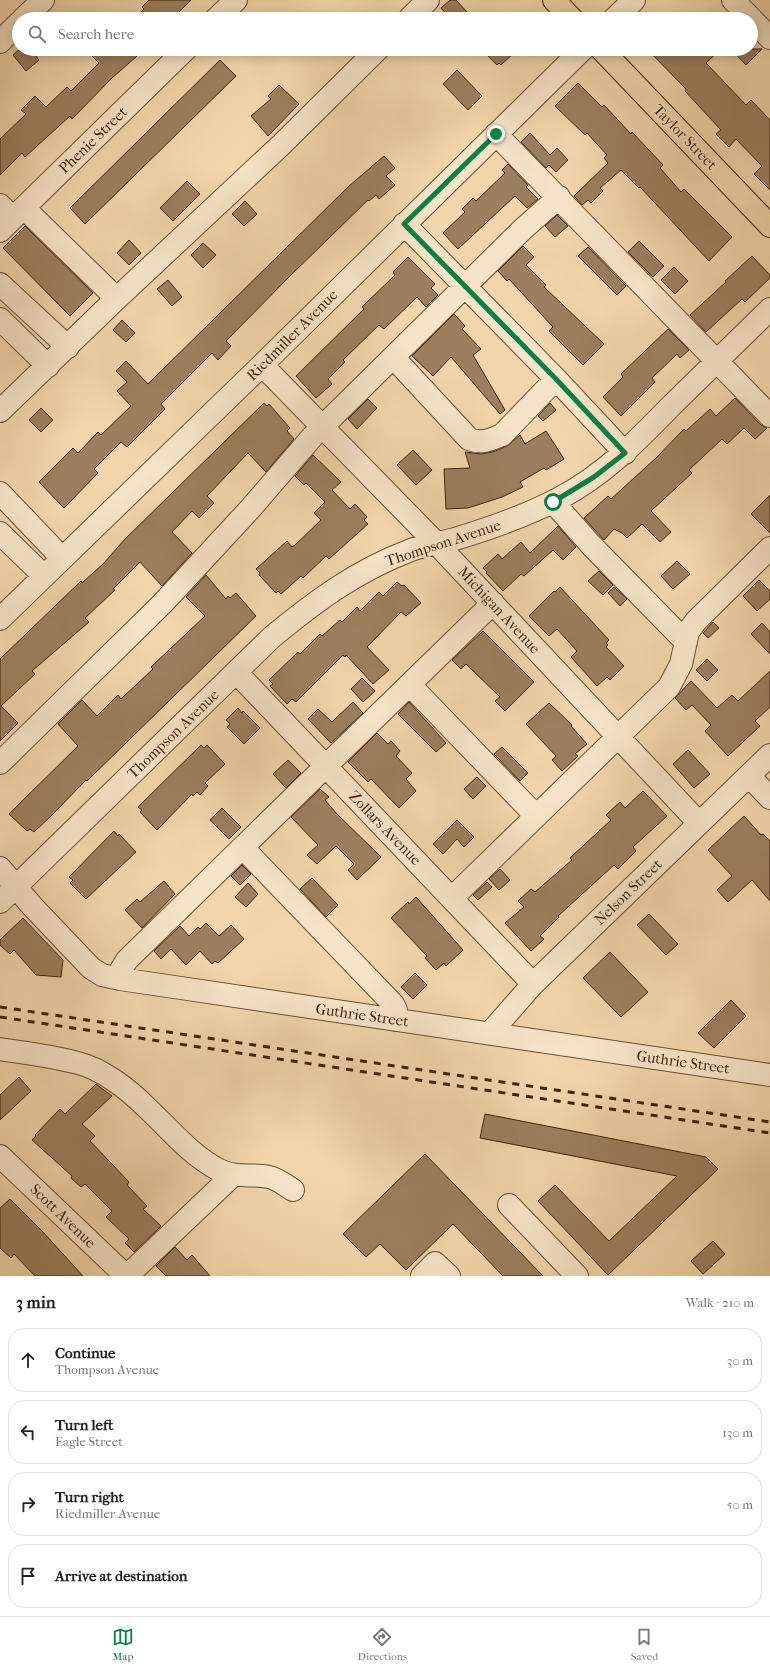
<!DOCTYPE html>
<html lang="en">
<head>
<meta charset="utf-8">
<style>
	body { margin:0; font-family:"IM FELL French Canon",serif; background:#f6f6f6; color:#222 }
	.stop { position:absolute; width:12px; height:12px; margin:-9px; border:3px solid #0b8043; border-radius:50%; background:#fff }
	.stop.end { background:#0b8043; border-color:#fff; box-shadow:0 1px 4px #0008 }
	.list { margin:0; padding:0; list-style:none }
	h2 { display:flex; justify-content:space-between; align-items:center; height:52px; margin:0; padding:0 16px; font-size:17px }
	h2 small { font-size:13px; font-weight:400; color:#767676 }
	.list li { display:grid; grid-template-columns:26px 1fr auto; gap:12px; align-items:center; box-sizing:border-box; height:64px; margin:0 8px 8px; padding:0 8px; border:1px solid #e0e0e0; border-radius:16px }
	.list b { display:block; font-size:15px; white-space:nowrap }
	.list p { margin:0; font-size:13px; white-space:nowrap; color:#767676 }
	.list em { font-size:13px; font-style:normal; color:#767676 }
	.icon { flex:none; width:22px; height:22px; fill:none; stroke:currentColor; stroke-width:2; stroke-linecap:round; stroke-linejoin:round }
	.map { position:relative; flex:none; width:770px; height:1276px; overflow:hidden }
	.search { position:absolute; background:#fff; box-shadow:0 2px 10px #0003; left:12px; right:12px; top:12px; height:44px; display:flex; align-items:center; gap:10px; box-sizing:border-box; padding:0 14px; border-radius:22px; color:#767676; font-size:15px }
	.sheet { height:340px; background:#fff }
	nav { display:flex; justify-content:space-around; align-items:center; box-sizing:border-box; height:56px; border-top:1px solid #e0e0e0; background:#fff; font-size:11px; color:#767676 }
	nav a { display:grid; justify-items:center; gap:2px }
	nav .on { color:#0b8043 }
	.map>svg:first-child { display:block }
	.building { fill:#9c7f5e; stroke:#3f210b }
	.lines { fill:none; stroke-linecap:round; stroke-linejoin:round }
	.minor-casing { stroke:#6c4e33; stroke-width:24 }
	.major-casing { stroke:#3f210b; stroke-width:24 }
	.minor { stroke:#f7e4c8; stroke-width:22 }
	.major { stroke:#f2d5ab; stroke-width:22 }
	.rail { stroke:#3f210b; stroke-width:3; stroke-dasharray:7 7; stroke-linecap:butt }
	.route { stroke:#0b8043; stroke-width:5 }
	.labels { text-anchor:middle; stroke-width:3; stroke-linejoin:round; paint-order:stroke }
	.street-label { font-size:15px; fill:#3f210b; stroke:#f7e4c8 }
</style>
</head>
<body>
<div class="map">
<svg width="770" height="1276" viewBox="0 0 770 1276">
	<rect width="100%" height="100%" fill="#f2d5ab"/>
	<filter id="stains"><feTurbulence type="fractalNoise" baseFrequency=".005" numOctaves="4"/><feColorMatrix values="0 0 0 0 .2 0 0 0 0 .09 0 0 0 0 .02 0 0 0 .5 -.17"/></filter>
	<radialGradient id="worn" r=".72"><stop offset=".6" stop-color="#630" stop-opacity="0"/><stop offset="1" stop-color="#630" stop-opacity=".3"/></radialGradient>
	<!-- building -->
	<path class="building" d="M149 0H191L172 19H134L144 9 142 7Z
		M450 0H456L467 12 459 19H451L441 8Z
		M20 49H30L39 60 26 71 13 55Z
		M85 49H130L137 56 112 78 72 119 70 116 25 157 22 153 0 175V139L26 114 21 110 35 96 46 107 67 87 71 91 99 63Z
		M481 49H518L501 65 499 63 497 65Z
		M647 49H721L706 63 746 105 751 100 770 120V190L754 174 762 166 736 139 729 147 716 134 721 130 685 91 686 89Z
		M731 49H762L746 65Z
		M220 60 236 76 85 224 70 208Z
		M457 70 482 96 468 110 443 84Z
		M578 83 602 107 604 105 631 134 632 132 663 165 660 168 681 192 684 189 732 237 709 261 640 187 639 188 621 170 600 188 603 191 591 203 588 200 582 205 574 196 608 163 604 158 607 155 587 133 585 135 555 106Z
		M279 85 299 104 268 136 251 116 271 99 268 96Z
		M530 133 550 155 557 148 568 160 556 172 549 165 546 168 521 142Z
		M384 156 395 168 386 176 395 185 379 199 376 195 369 201 368 200 290 276 226 341 231 346 218 360 212 353 161 404 165 409 127 447 121 442 94 469 98 473 64 508 39 482 73 448 78 453 98 432 101 435 131 406 117 391 127 382 116 371 126 361 148 384 349 186Z
		M508 164 528 185 526 187 538 199 527 208 515 196 458 249 443 233 465 212 462 209 473 198 476 201 505 173 502 170Z
		M187 181 200 194 173 221 160 208Z
		M245 201 257 214 244 226 232 214Z
		M557 215 568 226 555 237 545 226Z
		M25 226 93 293 70 316 3 248Z
		M129 240 141 253 129 265 117 253Z
		M639 241 664 266 653 277 628 252Z
		M203 243 216 255 203 268 191 255Z
		M523 246 534 257 526 265 546 285 544 287 604 344 583 365 549 331 553 327 509 279 507 281 498 271Z
		M588 247 626 286 617 295 578 256Z
		M752 256 770 275V278L745 302 742 299 706 332 690 315 726 282 725 281Z
		M408 257 435 284 431 288 438 295 426 307 417 297 384 329 379 325 343 360 345 362 328 379 332 384 316 398 296 376 364 309 362 307 395 275 393 272Z
		M674 267 688 281 675 294 661 280Z
		M168 280 182 297 172 306 157 289Z
		M454 314 465 326 462 329 481 349 473 355 505 410 500 414 451 357 433 376 412 356Z
		M122 320 135 333 126 342 113 330Z
		M668 329 689 350 680 358 677 354 652 378 655 382 621 416 603 397 623 377 621 374Z
		M735 398 761 425 767 428 755 439 744 428 727 444 722 439 689 470 692 473 651 511 671 532 660 542 642 524 627 538 622 533 614 529 604 540 584 518 608 496 611 499 656 458 684 429 686 431 710 409 716 416Z
		M368 399 377 408 357 429 348 419Z
		M264 403 267 406 269 404 290 428 287 431 294 439 266 472 248 453 207 496 214 503 199 518 192 511 172 532 192 553 162 586 140 562 113 589 115 590 85 618 89 622 32 671 35 674 1 706 18 723 0 741V659L81 581 82 583 104 563 124 540Z
		M550 403 556 410 543 421 538 416Z
		M41 408 53 420 41 432 29 420Z
		M546 431 564 459 546 470 544 468 520 482 523 487 502 497 468 508 446 509 444 469 470 468 465 452 481 454 493 452 507 446 520 435 525 444Z
		M413 450 432 470 416 485 397 465Z
		M313 455 341 482 332 490 350 509 355 504 367 517 364 520 368 524 329 559 326 556 303 578 301 576 281 594 278 591 276 593 259 575 260 573 256 569 287 541 292 547 295 545 321 520 314 513 325 502 306 483 304 485 295 476Z
		M770 495V533L751 514Z
		M558 526 576 547 563 560 553 550 524 576 521 574 503 591 486 573 487 572 483 568 498 554 502 559 521 542 530 553Z
		M677 561 690 574 673 589 661 576Z
		M599 571 613 585 603 595 588 581Z
		M206 575 226 599 228 596 230 598 236 593 256 616 87 781 86 780 52 815 34 832 30 829 27 831 9 814 78 746 58 724 82 700 97 716 118 695 121 699 153 669 151 667 205 616 186 597Z
		M759 580 770 591V599L757 611 743 596Z
		M397 582 402 586 404 585 421 603 406 616 401 612 367 647 389 670 373 684 346 655 345 657 343 655 296 702 292 699 287 704 270 686 273 684 269 680 298 652 300 654 320 634 322 636 340 620 342 622 357 607 360 611 379 592 383 596Z
		M560 587 609 640 606 643 608 645 606 647 624 666 610 680 607 677 597 686 571 657 577 651 557 629 549 636 529 616 554 591 555 592Z
		M614 587 627 599 620 606 608 593Z
		M713 622 719 628 708 638 703 633Z
		M762 623 770 632V654L751 634Z
		M483 631 534 682 505 711 495 701 500 697 466 664 461 669 452 660Z
		M707 659 718 670 707 681 696 670Z
		M770 671V707L755 721 760 726 728 756 705 731 711 725 692 705 686 710 675 698 691 681 717 708 732 695 738 701Z
		M362 678 375 691 363 702 351 689Z
		M353 702 363 713 331 743 308 719 318 709 332 722Z
		M409 702 446 743 436 752 398 714Z
		M549 703 572 725 571 726 587 744 575 754 578 756 562 771 552 760 556 756 526 724Z
		M238 708 242 713 243 711 260 728 244 744 227 727 230 724 226 720Z
		M377 733 388 744 391 741 400 751 396 756 412 773 406 779 416 791 399 808 371 779 368 782 348 762Z
		M201 745 204 748 207 745 225 764 205 783 208 786 200 795 197 792 193 796 192 794 157 830 140 812 142 810 138 807Z
		M502 747 528 773 520 781 494 754Z
		M688 750 710 774 694 788 673 764Z
		M288 760 301 773 286 788 273 774Z
		M477 777 486 786 473 799 464 789Z
		M320 789 329 797 325 800 336 813 381 857 357 880 348 870 354 864 336 846 317 864 307 855 318 845 291 817Z
		M643 791 667 816 633 847 636 851 618 869 614 865 558 916 559 917 540 936 544 939 531 951 505 923 524 907 518 901 531 889 535 892 572 860 570 858 611 820 606 815 620 802 625 808Z
		M222 808 241 827 229 839 210 820Z
		M744 816 761 835 763 834 770 841V901L752 880 728 902 717 890 732 876 708 850Z
		M457 820 474 837 464 847 457 839 443 854 433 844Z
		M114 831 118 836 119 834 136 852 86 899 70 883 73 880 69 877Z
		M242 865 251 874 240 885 231 876Z
		M500 869 510 880 499 890 489 879Z
		M312 878 338 905 326 917 300 889Z
		M164 881 175 894 142 928 125 910 137 899 140 902Z
		M487 882 492 887 478 900 473 895Z
		M248 883 258 894 246 907 235 897Z
		M416 897 463 950 446 966 444 963 436 970 425 958 427 956 391 918 408 902 409 904Z
		M649 914 678 944 666 955 637 925Z
		M23 918 63 960 61 977 36 975 14 950 10 954 0 945V940Z
		M206 923 219 936 231 925 244 939 218 963 215 961 212 964 200 951 186 965 171 949 161 959 154 951 180 926 189 936 198 927 200 929Z
		M610 952 648 992 621 1017 583 978Z
		M415 973 427 985 413 999 401 987Z
		M731 1000 746 1016 714 1048 698 1033Z
		M19 1077 31 1091 0 1120V1095Z
		M96 1084 112 1096 82 1124 95 1136 90 1141 129 1182 127 1185 147 1206 143 1209 161 1226 134 1252 125 1243 129 1239 106 1217 112 1211 85 1184 81 1187 71 1178 72 1176 32 1140 36 1136 35 1135 60 1109 65 1114Z
		M485 1114 706 1157 718 1169 608 1275 538 1201 555 1185 609 1241 677 1176 480 1138Z
		M425 1154 543 1276H503L453 1224 406 1270 380 1244 366 1257 343 1234Z
		M10 1199 42 1231 83 1276H35L14 1254 11 1258 0 1248V1208Z
		M713 1241 725 1254 703 1274 691 1261Z
		M175 1247 187 1260 192 1255 210 1276H166L156 1266Z"/>
	<g class="lines">
		<!-- minor casing -->
		<g class="minor-casing">
			<path id="minor" d="M733 0 770 38
				M23 19 43 0
				M216 19 236 0
				M409 19 428 0
				M614 19 634 0
				M0 42 19 23
				M496 134 770 416
				M0 205 13 218
				M404 224 556 379 625 453
				M0 231 186 49
				M0 284 68 347
				M112 303 280 146 378 49
				M0 319 48 366
				M394 358 469 439C481 444 490 440 502 435L556 379
				M262 365 437 544 699 823
				M0 411 112 303 110 292 24 208
				M0 493 62 558
				M553 502 592 546 686 642
				M0 533 44 576
				M0 619 262 365 583 49
				M236 672 533 984
				M410 685 536 816
				M0 763 162 604 250 509 313 436 523 229 559 197
				M749 776 770 798
				M243 848 393 1004 396 1010V1020
				M0 868 32 906 91 968 102 975 120 979 770 1075
				M452 898 669 687 681 664 688 632 696 621 770 548
				M0 902 272 637C317 600 356 571 411 550 425 545 440 543 455 539 491 528 527 516 560 498 604 475 638 440 672 405 705 373 737 341 770 309
				M120 979 122 968 127 960 493 603
				M490 1033 533 984 770 755
				M0 1049C26 1053 52 1056 78 1063 102 1069 128 1089 146 1107 170 1129 189 1154 219 1170 238 1179 250 1173 269 1177 278 1179 285 1185 293 1190
				M0 1156 126 1276
				M509 1205 577 1276
				M127 1276 232 1176
				M422 1276 435 1263 449 1276"/>
		</g>
		<!-- major casing -->
		<g class="major-casing">
			<path id="major" d="M554 0 572 19
				M601 49 770 226"/>
		</g>
		<!-- minor -->
		<use href="#minor" class="minor"/>
		<!-- major -->
		<use href="#major" class="major"/>
		<!-- rail -->
		<path class="rail" d="M0 1007 770 1122
			M0 1017 770 1133"/>
	</g>
	<g class="lines">
		<!-- route -->
		<path class="route" d="M496 134 404 224 556 379 625 453 594 477 553 502"/>
	</g>
	<g class="labels">
		<!-- street labels -->
		<g class="street-label">
			<text transform="translate(685 137) rotate(46)" y="5">Taylor Street</text>
			<text transform="translate(93 140) rotate(-44)" y="5">Phenie Street</text>
			<text transform="translate(292 335) rotate(-45)" y="5">Riedmiller Avenue</text>
			<text transform="translate(443 543) rotate(-18)" y="5">Thompson Avenue</text>
			<text transform="translate(499 610) rotate(47)" y="5">Michigan Avenue</text>
			<text transform="translate(173 734) rotate(-44)" y="5">Thompson Avenue</text>
			<text transform="translate(385 828) rotate(46)" y="5">Zollars Avenue</text>
			<text transform="translate(628 892) rotate(-44)" y="5">Nelson Street</text>
			<text transform="translate(362 1015) rotate(8)" y="5">Guthrie Street</text>
			<text transform="translate(683 1062) rotate(8)" y="5">Guthrie Street</text>
			<text transform="translate(63 1216) rotate(44)" y="5">Scott Avenue</text>
		</g>
	</g>
	<rect width="100%" height="100%" filter="url(#stains)"/>
	<rect width="100%" height="100%" fill="url(#worn)"/>
</svg>
<div class="stop" style="left:553px;top:502px"></div>
<div class="stop end" style="left:496px;top:134px"></div>
<div class="search"><svg class="icon" aria-label="search" viewBox="0 0 24 24"><circle cx="10" cy="10" r="6"/><path d="M15 15l6 6"/></svg>Search here</div>
</div>
<section class="sheet">
<h2>3 min<small>Walk · 210 m</small></h2>
<ul class="list">
<li><svg class="icon" aria-label="ahead" viewBox="0 0 24 24"><path d="M12 20V5M6 11l6-6 6 6"/></svg><div><b>Continue</b><p>Thompson Avenue</p></div><em>30 m</em></li>
<li><svg class="icon" aria-label="left" viewBox="0 0 24 24"><path d="M17 20v-9H6M10 6l-5 5 5 5"/></svg><div><b>Turn left</b><p>Eagle Street</p></div><em>130 m</em></li>
<li><svg class="icon" aria-label="right" viewBox="0 0 24 24"><path d="M7 20v-9h11M14 6l5 5-5 5"/></svg><div><b>Turn right</b><p>Riedmiller Avenue</p></div><em>50 m</em></li>
<li><svg class="icon" aria-label="arrive" viewBox="0 0 24 24"><path d="M6 21V4h12l-3 4 3 4H6"/></svg><div><b>Arrive at destination</b></div></li>
</ul>
</section>
<nav>
<a class="on"><svg class="icon" aria-label="map" viewBox="0 0 24 24"><path d="M3 6l6-2 6 2 6-2v14l-6 2-6-2-6 2zM9 4v14M15 6v14"/></svg>Map</a>
<a><svg class="icon" aria-label="directions" viewBox="0 0 24 24"><path d="M12 3l9 9-9 9-9-9zM9 14v-3h6M13 9l2 2-2 2"/></svg>Directions</a>
<a><svg class="icon" aria-label="saved" viewBox="0 0 24 24"><path d="M7 4h10v16l-5-4-5 4z"/></svg>Saved</a>
</nav>
</body>
</html>
